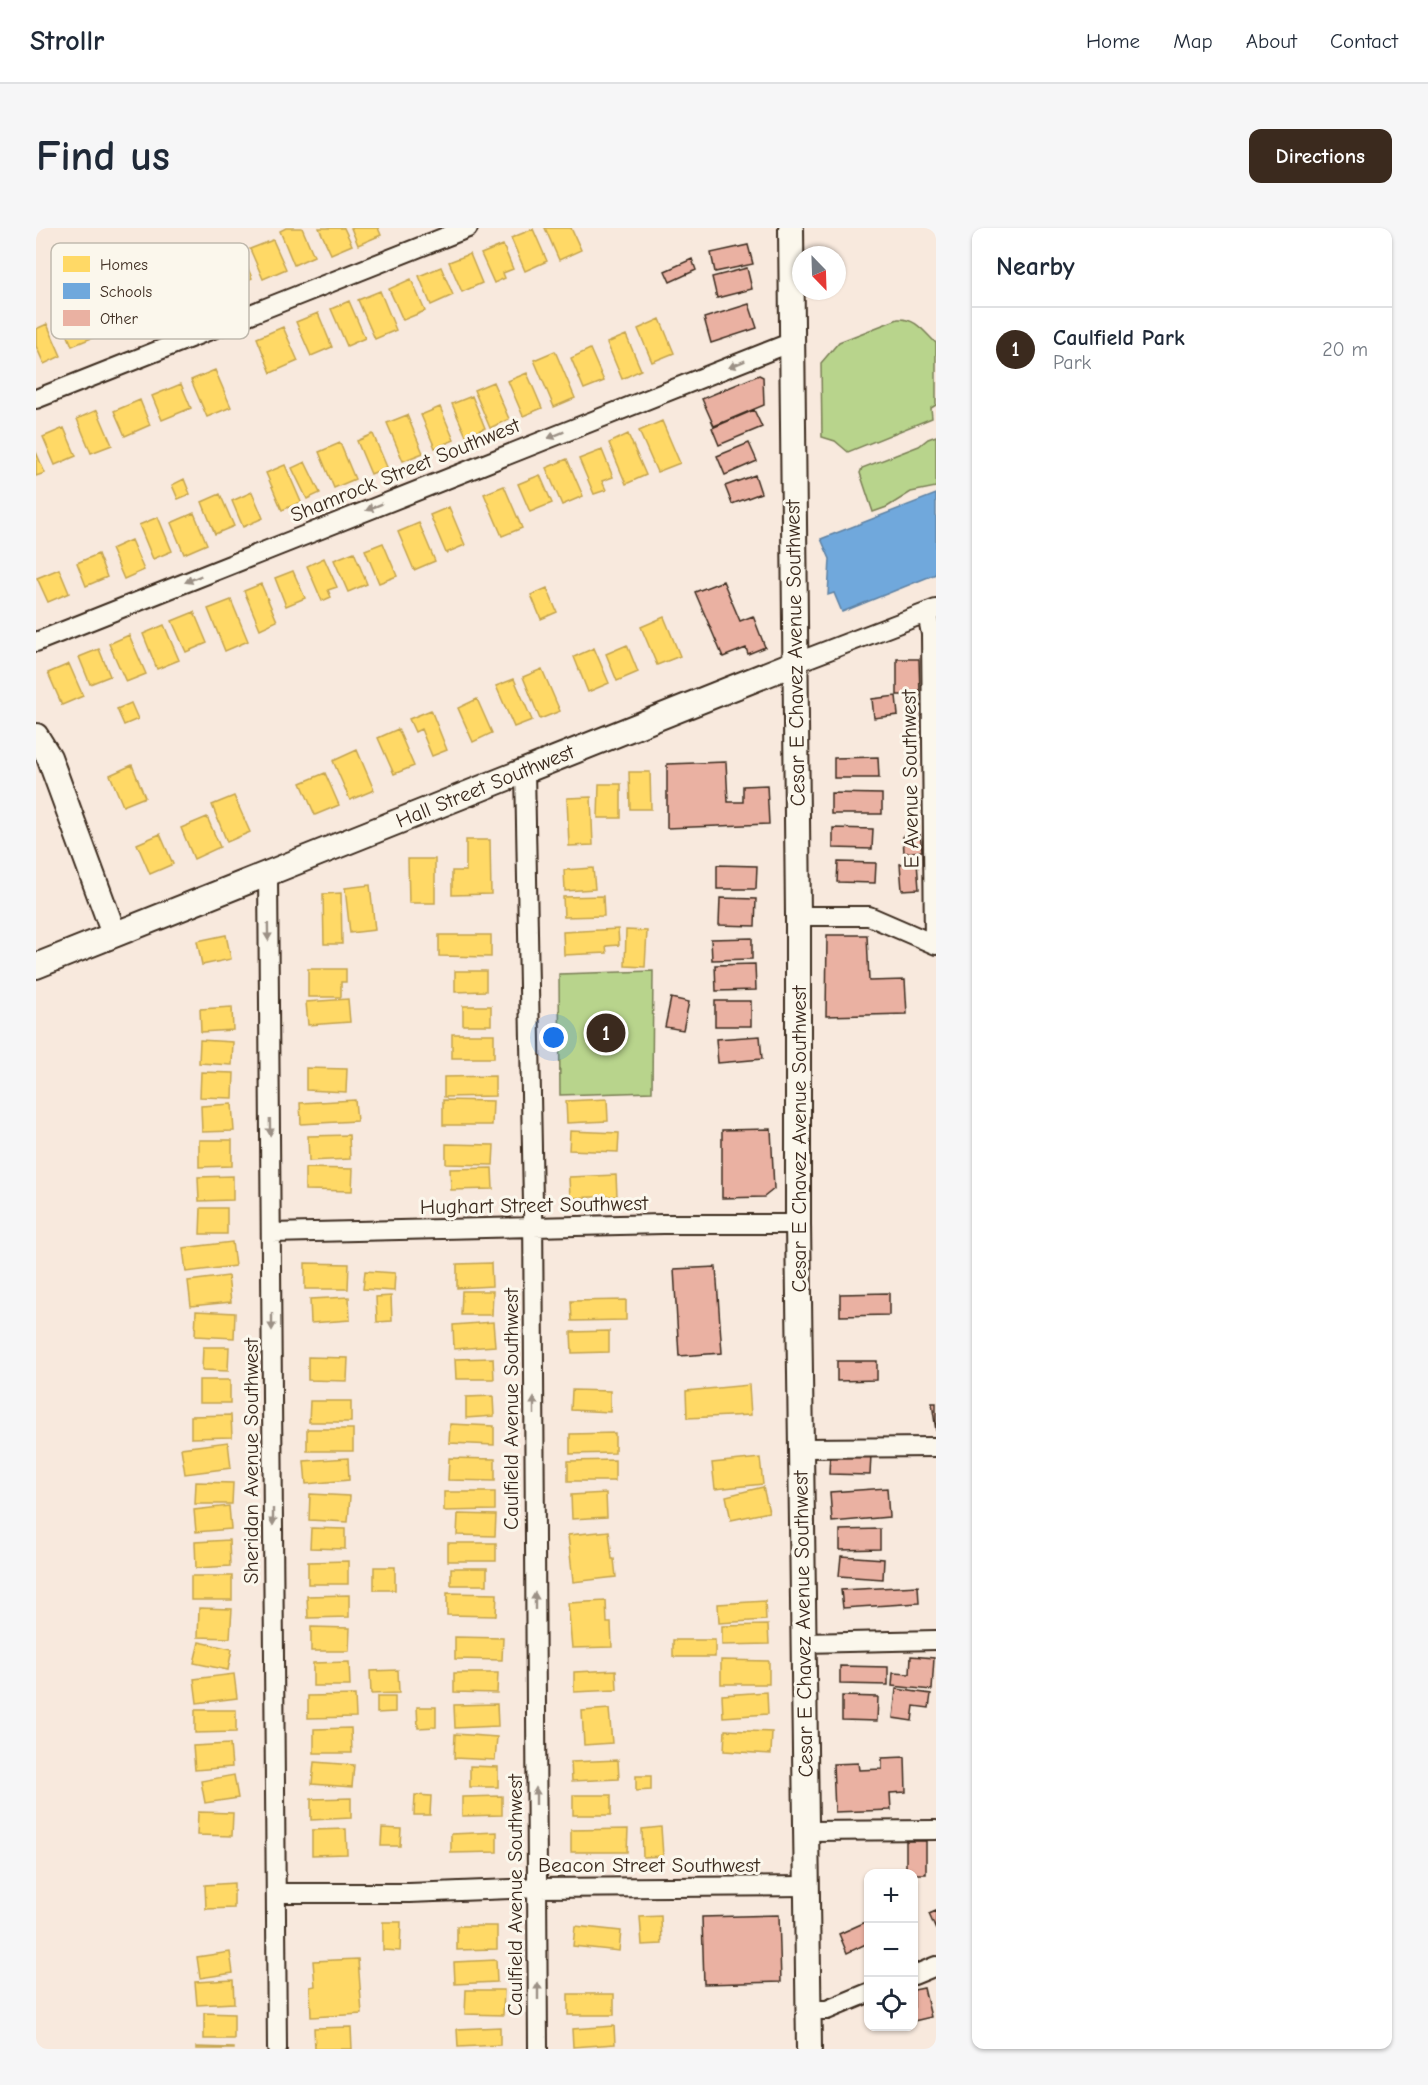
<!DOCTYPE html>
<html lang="en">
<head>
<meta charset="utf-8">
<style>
	body { margin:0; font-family:"Comic Neue",sans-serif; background:#f6f6f7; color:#1f2937 }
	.controls { position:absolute; right:18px; bottom:18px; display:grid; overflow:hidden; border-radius:12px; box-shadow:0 2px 4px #0004 }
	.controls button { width:54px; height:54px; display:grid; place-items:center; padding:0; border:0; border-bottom:2px solid #e0e1e3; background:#fff; color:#1f2937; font:30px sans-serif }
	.compass { position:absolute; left:756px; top:18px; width:54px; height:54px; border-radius:50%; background:#fff; box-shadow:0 2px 4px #0004; rotate:157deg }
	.you { position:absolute; left:518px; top:810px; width:21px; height:21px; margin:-15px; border:4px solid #fff; border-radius:50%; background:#1a73e8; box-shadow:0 0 0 9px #1a73e833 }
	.badge { display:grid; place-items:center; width:39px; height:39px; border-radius:50%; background:#3b2a1e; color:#fff; font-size:20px; font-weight:700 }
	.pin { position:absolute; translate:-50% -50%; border:3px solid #fff; box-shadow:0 2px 6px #0006 }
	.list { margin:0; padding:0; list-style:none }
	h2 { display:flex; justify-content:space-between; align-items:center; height:78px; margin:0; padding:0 24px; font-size:26px }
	h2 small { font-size:20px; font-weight:400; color:#747a83 }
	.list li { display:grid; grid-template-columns:39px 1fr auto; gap:18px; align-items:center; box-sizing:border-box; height:84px; padding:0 24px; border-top:2px solid #e0e1e3 }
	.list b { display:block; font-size:22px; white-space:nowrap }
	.list p { margin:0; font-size:20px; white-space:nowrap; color:#747a83 }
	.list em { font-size:20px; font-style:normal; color:#747a83 }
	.icon { flex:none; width:33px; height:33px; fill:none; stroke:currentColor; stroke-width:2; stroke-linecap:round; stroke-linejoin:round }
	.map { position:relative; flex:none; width:900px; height:1821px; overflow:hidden; border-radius:12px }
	header { display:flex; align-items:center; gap:36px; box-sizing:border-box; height:84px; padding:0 30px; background:#fff; border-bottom:2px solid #e0e1e3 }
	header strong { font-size:28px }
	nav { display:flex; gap:33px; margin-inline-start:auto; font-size:21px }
	.intro { display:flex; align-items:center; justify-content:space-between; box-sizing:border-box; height:144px; padding:0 36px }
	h1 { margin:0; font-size:42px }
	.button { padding:15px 27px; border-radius:12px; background:#3b2a1e; color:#fff; font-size:21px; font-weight:700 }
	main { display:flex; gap:36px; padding:0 36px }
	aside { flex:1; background:#fff; border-radius:12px; box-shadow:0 2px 4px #0004 }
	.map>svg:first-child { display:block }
	.green { fill:#b8d48c; stroke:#7a7f55; stroke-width:1.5 }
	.homes { fill:#ffd966; stroke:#c4a450; stroke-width:1.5 }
	.schools { fill:#6fa8dc; stroke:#5f82a3; stroke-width:1.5 }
	.building { fill:#eab1a2; stroke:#3b2a1e; stroke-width:1.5 }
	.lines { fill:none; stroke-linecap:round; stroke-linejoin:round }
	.minor-casing { stroke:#3b2a1e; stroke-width:22 }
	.secondary-casing { stroke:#3b2a1e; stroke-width:28 }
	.minor { stroke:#fbf7ec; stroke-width:18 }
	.secondary { stroke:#fbf7ec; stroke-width:24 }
	.oneway { fill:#9b9085 }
	.labels { text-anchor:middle; stroke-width:6; stroke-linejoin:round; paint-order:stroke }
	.street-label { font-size:21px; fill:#3b2a1e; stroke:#fbf7ec }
	.key { fill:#fbf7ec; stroke:#c1baae; stroke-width:1.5 }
	.key-label { font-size:16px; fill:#3b2a1e }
</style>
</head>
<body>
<header>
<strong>Strollr</strong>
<nav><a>Home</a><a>Map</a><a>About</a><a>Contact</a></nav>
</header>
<div class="intro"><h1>Find us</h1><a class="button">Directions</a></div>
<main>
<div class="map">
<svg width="900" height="1821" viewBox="0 0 900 1821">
	<rect width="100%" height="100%" fill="#f8e9dd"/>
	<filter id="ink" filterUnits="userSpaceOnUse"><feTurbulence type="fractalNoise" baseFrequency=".0167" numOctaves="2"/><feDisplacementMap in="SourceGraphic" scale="12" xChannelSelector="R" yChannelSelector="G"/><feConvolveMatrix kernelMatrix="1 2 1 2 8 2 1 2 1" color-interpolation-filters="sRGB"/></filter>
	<g filter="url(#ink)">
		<!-- green -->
		<path class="green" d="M862 91C880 90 888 104 900 115V177L895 180 896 190 812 224 799 213 786 209 785 135 803 114Z
			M900 208V259L875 264 851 279 837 284 824 245 826 240 883 218 892 211Z
			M617 743 616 864 524 867 523 746Z"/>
		<!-- homes -->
		<path class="homes" d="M250 0H266L278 28 258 37 244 3Z
			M283 0H308L316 17 295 26Z
			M315 0H342L345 7 322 17Z
			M509 0H535L545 22 523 32Z
			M497 1 511 33 489 43 475 10Z
			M237 12 250 41 227 51 214 21Z
			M467 17 477 41 467 45 469 50 458 55 445 26Z
			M206 26 216 50 194 60 184 35Z
			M434 26 446 55 426 64 413 34Z
			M405 39 417 67 395 77 383 48Z
			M375 51 389 83 367 92 353 61Z
			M344 63 360 102 339 111 322 72Z
			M313 73 329 110 311 118 295 81Z
			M47 84 58 109 36 118 26 93Z
			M282 85 296 119 275 128 260 94Z
			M624 91 638 125 616 134 602 101Z
			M11 96 25 128 8 136 0 118V101Z
			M247 99 262 133 235 145 221 110Z
			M590 107 605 142 586 151 571 115Z
			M554 121 568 153 548 161 535 130Z
			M519 123 539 170 518 179 498 132Z
			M179 142 195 179 171 189 155 152Z
			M491 145 506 180 487 188 472 153Z
			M457 154 473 191 454 200 438 162Z
			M145 156 155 180 126 192 116 168Z
			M436 168 449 200 430 208 416 176Z
			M104 172 114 197 89 208 78 183Z
			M404 179 418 212 399 220 385 187Z
			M61 182 76 217 55 225 41 191Z
			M371 187 387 225 367 233 351 195Z
			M626 193 644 235 621 244 603 203Z
			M28 200 40 228 19 237 7 209Z
			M337 206 351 239 335 246 321 213Z
			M592 206 610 247 590 256 573 215Z
			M304 215 319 251 298 260 283 224Z
			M566 222 577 249 566 253 570 262 558 266 543 231Z
			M0 224 9 245 0 248Z
			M531 231 547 268 526 277 510 240Z
			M269 234 284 265 271 271 256 240Z
			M249 237 265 274 246 282 230 245Z
			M504 247 516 275 494 284 482 256Z
			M148 251 154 266 142 271 136 257Z
			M468 258 486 300 466 308 448 266Z
			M216 264 227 290 207 299 196 273Z
			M184 266 198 298 179 306 166 274Z
			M413 279 429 317 410 325 394 287Z
			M158 285 171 316 148 326 135 295Z
			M122 289 136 323 117 331 103 297Z
			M383 295 399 333 378 342 362 304Z
			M95 312 108 342 88 351 75 321Z
			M347 315 361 348 343 355 329 322Z
			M318 324 331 356 312 364 298 332Z
			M62 326 71 349 50 358 41 335Z
			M288 330 301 359 292 362 295 369 286 373 271 338Z
			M23 341 33 365 12 374 1 350Z
			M257 343 269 370 250 378 239 350Z
			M225 356 241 393 224 401 208 363Z
			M511 360 521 384 505 391 495 367Z
			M195 372 212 413 189 423 172 381Z
			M158 384 171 415 150 424 136 393Z
			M628 389 644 428 621 437 605 399Z
			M128 397 143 432 121 441 107 406Z
			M93 407 110 446 90 454 73 416Z
			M591 417 602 444 581 453 570 426Z
			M558 420 573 455 552 464 538 429Z
			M63 421 74 448 54 456 43 429Z
			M33 436 47 468 26 477 12 445Z
			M506 441 524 483 504 491 487 449Z
			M478 451 496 492 478 499 460 458Z
			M441 471 456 505 437 514 422 480Z
			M95 475 102 491 88 497 81 481Z
			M395 482 411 522 396 528 385 501 379 504 373 491Z
			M362 501 378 538 358 546 342 510Z
			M321 522 338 562 314 572 297 533Z
			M96 537 109 569 87 578 74 547Z
			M593 544H614L615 581H594Z
			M289 545 303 577 279 587 265 555Z
			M563 556H585V590H562Z
			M198 568 214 604 191 614 176 577Z
			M555 569 557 617 533 618 531 570Z
			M171 589 184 619 158 631 145 600Z
			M124 606 137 636 114 646 101 616Z
			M430 612H454L455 666 416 667V643H430Z
			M372 631H399V675H373Z
			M557 640 559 661 529 663 528 642Z
			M334 657 339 702 314 705 309 660Z
			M305 665 306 716H288L287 666Z
			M567 668 568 688 528 689 527 669Z
			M582 701 583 717 570 718 571 725 528 727 527 704Z
			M590 702 611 703 609 739 589 738Z
			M190 707 195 731 166 737 161 713Z
			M403 707H455V729L403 728Z
			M272 741H310V754H305V769H272Z
			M419 743H450V763L419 764Z
			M312 771 314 794 272 797 270 774Z
			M427 778H455V797H427Z
			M196 779 197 802 165 804 164 781Z
			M416 806H458V830H416Z
			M164 812 197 814 196 837 163 835Z
			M270 840 311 841 310 864 270 862Z
			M165 844 198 845 197 870 164 869Z
			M459 848V868L408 869V849Z
			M571 871 572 893 531 895 530 873Z
			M319 872 321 893 265 896 264 875Z
			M407 872 457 873 456 897H407Z
			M196 876 198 903 166 904 165 878Z
			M534 903 583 905 582 924 533 922Z
			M313 907 314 931 273 933 272 908Z
			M163 912H196V938L163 939Z
			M410 916 458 917 457 937 410 936Z
			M269 940 317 941 316 963 269 962Z
			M456 940 457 961 415 962 414 941Z
			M580 947 581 968 534 970 533 949Z
			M197 948V972L163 973 162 949Z
			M165 980H191V1006H164Z
			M196 1014 199 1038 150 1044 147 1020Z
			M269 1035 313 1036 312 1061H269Z
			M455 1035 456 1058 421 1060V1036Z
			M329 1043 359 1045 358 1063 327 1061Z
			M192 1048 195 1074 155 1078 152 1053Z
			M426 1063H457L456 1087H425Z
			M355 1068 356 1093 341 1094 340 1069Z
			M313 1069 314 1092 275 1095 274 1071Z
			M590 1072V1092L536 1093 535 1073Z
			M160 1083 199 1085 198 1110 159 1108Z
			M457 1094 459 1118 418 1121 417 1097Z
			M573 1103V1124L536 1125 535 1104Z
			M167 1119H193L192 1143 166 1142Z
			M272 1129 312 1130 311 1153 272 1152Z
			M457 1130 458 1151H420L419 1131Z
			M163 1152H194V1175H163Z
			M713 1157 715 1187 651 1190 650 1163Z
			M536 1162 574 1163V1184L535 1182Z
			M457 1168 458 1188 430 1190V1169Z
			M274 1173H315V1194H273Z
			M195 1187 196 1209 155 1210V1188Z
			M414 1196 458 1198V1217L413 1215Z
			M271 1201H317V1223H271Z
			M579 1205V1225L534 1226V1206Z
			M192 1214 195 1240 149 1246 145 1220Z
			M312 1230 313 1252 270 1256 268 1233Z
			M413 1230 459 1231V1253L412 1252Z
			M724 1230 727 1256 679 1261 676 1235Z
			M579 1232V1253H532V1233Z
			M160 1254 197 1255 196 1276H159Z
			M727 1259 733 1284 695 1292 690 1268Z
			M408 1264H459V1282L408 1283Z
			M570 1265 571 1289 536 1291 535 1267Z
			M274 1266 314 1268 312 1294 273 1292Z
			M193 1278 195 1301 160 1304 158 1282Z
			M422 1286 460 1287 459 1308 421 1307Z
			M275 1300 309 1301V1321L274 1320Z
			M573 1303 576 1331H578L580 1349 537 1354 532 1307Z
			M193 1312 194 1338 160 1340 159 1314Z
			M412 1315H460V1333H412Z
			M312 1333V1356H272V1334Z
			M338 1339H359V1362H338Z
			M415 1340H451V1357H415Z
			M155 1348H196V1372H155Z
			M411 1365 461 1366 460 1388 411 1387Z
			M313 1367V1389L272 1390 271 1368Z
			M570 1373 571 1395H575L576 1419 536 1420 532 1375Z
			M729 1373 730 1392 683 1395 682 1376Z
			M163 1380 196 1381 194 1410 162 1409Z
			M732 1397 733 1416 686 1417V1398Z
			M275 1399 314 1400 313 1423H275Z
			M419 1409 467 1410 466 1432 419 1431Z
			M637 1412H679V1429H637Z
			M163 1414 196 1421 192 1442 158 1435Z
			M685 1432 733 1433V1456H685Z
			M313 1434 314 1458H277V1435Z
			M362 1442 363 1465 335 1466 334 1443Z
			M580 1442 581 1462 538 1464V1444Z
			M418 1445H462L461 1465 418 1464Z
			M198 1446 201 1470 161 1475 158 1451Z
			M731 1464 732 1486 687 1489 686 1467Z
			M319 1467 320 1489 272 1490V1468Z
			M341 1469H359V1484L341 1485Z
			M461 1476 462 1498 419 1500 418 1477Z
			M381 1479H400V1499L382 1500Z
			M573 1481 576 1515 548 1517 546 1483Z
			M159 1482H200V1504L159 1505Z
			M315 1500 316 1525H278V1501Z
			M689 1502 736 1504 735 1526 688 1523Z
			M419 1506 461 1509 459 1532 418 1530Z
			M194 1516 196 1539 159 1542 157 1518Z
			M582 1532 583 1551 536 1553 535 1534Z
			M278 1534 318 1537 316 1559 276 1556Z
			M434 1538 462 1539V1559H434Z
			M198 1547 202 1570 169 1575 165 1553Z
			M600 1548H615V1562L600 1563Z
			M379 1567 395 1568 394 1587H378Z
			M537 1567H575V1587H537Z
			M466 1568V1587L426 1588V1569Z
			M315 1570V1590L275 1592V1571Z
			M162 1584 197 1585 196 1608 161 1607Z
			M625 1599 627 1628 607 1629 606 1601Z
			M346 1600 365 1601 364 1618H345Z
			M310 1601 311 1626 276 1627V1602Z
			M592 1601 591 1624H535V1602Z
			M461 1604V1624L415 1625V1606Z
			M198 1655V1680L170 1681 169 1657Z
			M625 1688 626 1716 606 1717 604 1689Z
			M347 1694H365L364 1723 347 1722Z
			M421 1698H461V1721L421 1722Z
			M539 1698 585 1703 583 1723 537 1718Z
			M194 1724 197 1745 164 1750 161 1729Z
			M322 1731 326 1786 275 1789 274 1759 279 1758 277 1733Z
			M460 1732 461 1754 419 1756 418 1734Z
			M197 1752 198 1775 161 1777 159 1754Z
			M430 1762H468L467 1787 429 1786Z
			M532 1766H578V1787H532Z
			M168 1785 198 1786V1811H168Z
			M578 1798 579 1816 537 1819 536 1801Z
			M315 1799 316 1821H279L278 1800Z
			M464 1799V1817L422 1819 421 1801Z
			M160 1819 198 1820V1821H160Z"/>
		<!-- schools -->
		<path class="schools" d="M900 266V346L806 384 798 365 792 367 794 331 785 311Z"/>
		<!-- building -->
		<path class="building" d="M712 17 717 36 679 44 675 25Z
			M656 31 660 42 634 54 629 43Z
			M711 40 716 61 681 70 676 49Z
			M713 76 721 100 675 115 668 90Z
			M723 147 727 149 728 177 678 198 666 171Z
			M718 182 726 199 683 217 676 200Z
			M713 215 721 233 689 247 681 228Z
			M719 247 725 265 696 276 689 258Z
			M687 353 704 393 717 388 729 419 712 426 710 420 687 429 659 364Z
			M861 431H883L884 467H861Z
			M860 468 862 487 838 490 836 471Z
			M842 529 843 550H798V530Z
			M690 534 692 574H707V558L731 557 733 596 631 600V536Z
			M795 565 846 566V586H795Z
			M797 600 837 601 836 621 797 620Z
			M884 606 886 623 868 625 867 608Z
			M802 634 840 635 839 655 801 654Z
			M881 634 883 661 866 662 864 636Z
			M681 637 721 638 720 661H681Z
			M684 670 720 671 719 698 683 697Z
			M791 707H831L833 753 869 752 871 786 790 788Z
			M716 710V731L676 732 675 711Z
			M719 736 720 762 680 763 679 737Z
			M635 770 653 774 647 802 629 799Z
			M679 773H715V798H679Z
			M724 808 726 831 682 835 680 811Z
			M735 901 738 961 728 969 686 970V902Z
			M680 1039 686 1125 643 1128 638 1041Z
			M853 1065V1087L804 1088V1066Z
			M801 1133H841V1152L801 1153Z
			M896 1175H900V1203Z
			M794 1225 835 1226 834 1247 793 1246Z
			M851 1260 853 1289 796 1294 794 1264Z
			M844 1301V1321L804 1322V1302Z
			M805 1328 848 1331 847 1351 803 1348Z
			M882 1358 883 1375 807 1380 805 1362Z
			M875 1428 898 1430 896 1462 856 1458 857 1445 874 1446Z
			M804 1438 852 1439V1457L804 1456Z
			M860 1461 895 1466 893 1480 878 1478 876 1493 857 1490Z
			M806 1468 842 1469 841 1493 806 1492Z
			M869 1529 870 1564 854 1565 855 1582 799 1584 797 1536 822 1535 823 1542 846 1541V1530Z
			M870 1613H890V1646H870Z
			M900 1683V1702L893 1686Z
			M743 1687 745 1754 668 1756 666 1689Z
			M832 1693V1715L811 1725 803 1706Z
			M888 1760 895 1789 878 1793V1762Z"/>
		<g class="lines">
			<!-- minor casing -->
			<g class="minor-casing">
				<path id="minor" d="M0 171 432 0
					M891 385 895 406 898 716
					M0 414 756 114
					M759 435 900 381
					M489 542 497 975 502 1821
					M232 645 241 1821
					M762 688H833L900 717
					M235 1005 627 996H762
					M766 1220 900 1219
					M768 1415 900 1412
					M770 1603 900 1602
					M240 1665H373L501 1660 770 1658
					M878 1747 900 1738
					M771 1782H791L832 1765"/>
			</g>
			<!-- secondary casing -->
			<g class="secondary-casing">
				<path id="secondary" d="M755 0 762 688V996L773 1821
					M0 508 13 529 78 706
					M0 738 759 435"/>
			</g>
			<!-- minor -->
			<use href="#minor" class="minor"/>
			<!-- secondary -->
			<use href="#secondary" class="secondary"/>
		</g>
		<!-- one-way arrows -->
		<defs><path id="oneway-solid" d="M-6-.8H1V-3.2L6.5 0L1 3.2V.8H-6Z" transform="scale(1.5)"/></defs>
		<g class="oneway">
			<use href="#oneway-solid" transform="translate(701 136) rotate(158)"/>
			<use href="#oneway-solid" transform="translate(520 207) rotate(158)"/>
			<use href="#oneway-solid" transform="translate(338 279) rotate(158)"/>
			<use href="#oneway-solid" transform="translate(157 351) rotate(158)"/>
			<use href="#oneway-solid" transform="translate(232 704) rotate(89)"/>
			<use href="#oneway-solid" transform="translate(234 899) rotate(89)"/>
			<use href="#oneway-solid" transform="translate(236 1094) rotate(90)"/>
			<use href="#oneway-solid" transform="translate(498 1178) rotate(-90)"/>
			<use href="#oneway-solid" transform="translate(237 1289) rotate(90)"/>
			<use href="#oneway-solid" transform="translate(499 1373) rotate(-90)"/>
			<use href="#oneway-solid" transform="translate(500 1568) rotate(-90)"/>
			<use href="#oneway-solid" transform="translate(502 1763) rotate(-90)"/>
		</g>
	</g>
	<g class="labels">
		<!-- street labels -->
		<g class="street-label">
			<text transform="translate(369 242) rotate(-22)" y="7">Shamrock Street Southwest</text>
			<text transform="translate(759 425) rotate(-91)" y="7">Cesar E Chavez Avenue Southwest</text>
			<text transform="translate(874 551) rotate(-91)" y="7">E Avenue Southwest</text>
			<text transform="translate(449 558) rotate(-22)" y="7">Hall Street Southwest</text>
			<text transform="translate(763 911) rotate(-90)" y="7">Cesar E Chavez Avenue Southwest</text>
			<text transform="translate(498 977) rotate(-1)" y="7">Hughart Street Southwest</text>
			<text transform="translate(475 1181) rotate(-90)" y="7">Caulfield Avenue Southwest</text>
			<text transform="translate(215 1233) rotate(-90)" y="7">Sheridan Avenue Southwest</text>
			<text transform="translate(767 1396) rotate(-91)" y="7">Cesar E Chavez Avenue Southwest</text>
			<text x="613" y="1644">Beacon Street Southwest</text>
			<text transform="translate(479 1667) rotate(-90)" y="7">Caulfield Avenue Southwest</text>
		</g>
	</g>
	<!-- legend -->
	<rect x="15" y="15" width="198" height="96" rx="9" class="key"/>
	<rect x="27" y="28" width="27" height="16" fill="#ffd966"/>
	<rect x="27" y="55" width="27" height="16" fill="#6fa8dc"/>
	<rect x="27" y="82" width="27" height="16" fill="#eab1a2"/>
	<g class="key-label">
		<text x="64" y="42">Homes</text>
		<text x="64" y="69">Schools</text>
		<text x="64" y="96">Other</text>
	</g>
</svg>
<div class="controls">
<button>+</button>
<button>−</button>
<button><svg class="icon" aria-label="locate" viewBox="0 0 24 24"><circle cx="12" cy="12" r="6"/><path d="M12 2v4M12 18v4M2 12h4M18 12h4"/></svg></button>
</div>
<svg class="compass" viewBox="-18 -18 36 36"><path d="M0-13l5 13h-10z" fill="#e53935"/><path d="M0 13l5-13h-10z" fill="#747a83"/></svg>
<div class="you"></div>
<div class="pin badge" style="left:570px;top:805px">1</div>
</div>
<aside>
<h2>Nearby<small></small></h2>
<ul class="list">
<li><span class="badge">1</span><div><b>Caulfield Park</b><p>Park</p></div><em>20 m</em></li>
</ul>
</aside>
</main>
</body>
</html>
